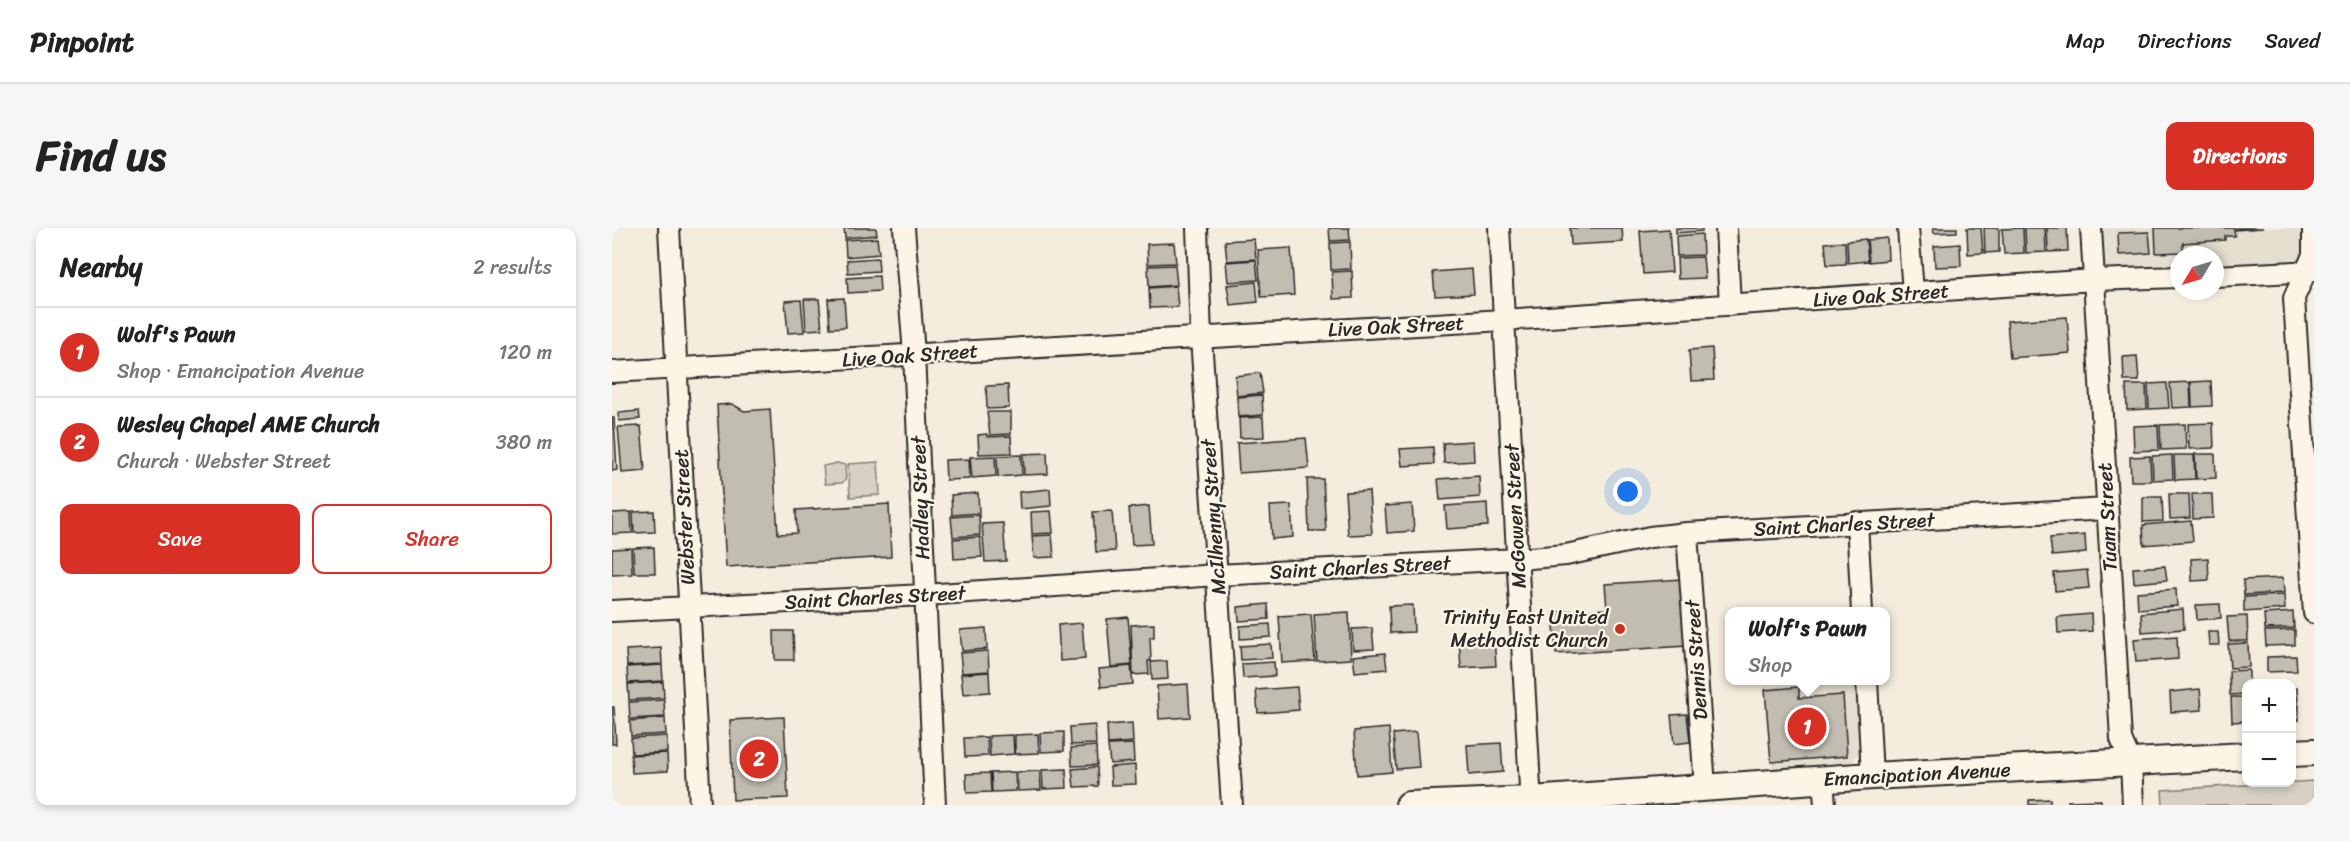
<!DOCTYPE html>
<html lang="en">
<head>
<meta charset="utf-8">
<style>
	body { margin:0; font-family:Sriracha,sans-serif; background:#f6f6f6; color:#222 }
	.controls { position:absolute; right:18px; bottom:18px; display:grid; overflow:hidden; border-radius:12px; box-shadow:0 3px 9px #0003 }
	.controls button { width:54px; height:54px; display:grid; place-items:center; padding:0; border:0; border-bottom:2px solid #e0e0e0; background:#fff; color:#222; font:30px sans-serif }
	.compass { position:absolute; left:1558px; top:18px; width:54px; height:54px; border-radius:50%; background:#fff; box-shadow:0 3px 9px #0003; rotate:232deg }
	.you { position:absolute; left:1016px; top:264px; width:21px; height:21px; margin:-15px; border:4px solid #fff; border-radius:50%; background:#1a73e8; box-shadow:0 0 0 9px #1a73e833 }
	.badge { display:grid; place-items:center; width:39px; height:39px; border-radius:50%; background:#d93025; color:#fff; font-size:20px; font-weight:700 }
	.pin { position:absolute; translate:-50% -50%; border:3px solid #fff; box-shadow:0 2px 6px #0006 }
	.popup { position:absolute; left:1113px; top:379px; width:165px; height:78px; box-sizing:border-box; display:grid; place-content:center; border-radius:12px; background:#fff; filter:drop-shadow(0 2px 4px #0005); font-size:20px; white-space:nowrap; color:#767676 }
	.popup b { font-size:22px; color:#222 }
	.popup::after { content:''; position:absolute; left:50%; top:100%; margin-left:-12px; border:12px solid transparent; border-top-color:#fff }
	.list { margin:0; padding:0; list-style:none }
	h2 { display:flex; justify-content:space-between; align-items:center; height:78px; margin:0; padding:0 24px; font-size:26px }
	h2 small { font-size:20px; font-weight:400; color:#767676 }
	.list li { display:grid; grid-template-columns:39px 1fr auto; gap:18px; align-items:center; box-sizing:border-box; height:90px; padding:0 24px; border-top:2px solid #e0e0e0 }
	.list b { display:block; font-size:22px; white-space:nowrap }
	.list p { margin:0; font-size:20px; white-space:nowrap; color:#767676 }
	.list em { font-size:20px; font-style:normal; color:#767676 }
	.actions { display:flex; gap:12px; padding:18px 24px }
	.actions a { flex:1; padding:14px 0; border:2px solid #d93025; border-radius:12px; text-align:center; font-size:21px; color:#d93025 }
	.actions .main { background:#d93025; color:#fff }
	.map { position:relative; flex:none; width:1702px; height:577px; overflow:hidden; border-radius:12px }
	header { display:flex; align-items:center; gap:36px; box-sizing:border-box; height:84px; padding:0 30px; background:#fff; border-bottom:2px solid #e0e0e0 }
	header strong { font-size:28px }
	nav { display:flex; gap:33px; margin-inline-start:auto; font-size:21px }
	.intro { display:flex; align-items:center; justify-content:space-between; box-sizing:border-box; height:144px; padding:0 36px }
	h1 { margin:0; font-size:42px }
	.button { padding:15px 27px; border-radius:12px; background:#d93025; color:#fff; font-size:21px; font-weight:700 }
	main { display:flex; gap:36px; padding:0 36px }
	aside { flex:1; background:#fff; border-radius:12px; box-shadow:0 3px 9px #0003 }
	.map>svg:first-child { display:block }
	.built { fill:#e5dfd0 }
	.green { fill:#d6d1c4; stroke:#807e78; stroke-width:1.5 }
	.building { fill:#c2bdb1; stroke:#2b2b2b; stroke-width:1.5 }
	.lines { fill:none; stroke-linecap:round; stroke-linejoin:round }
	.minor-casing { stroke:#2b2b2b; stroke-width:24 }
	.major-casing { stroke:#2b2b2b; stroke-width:30 }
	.minor { stroke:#fcf5e5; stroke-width:20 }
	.major { stroke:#fcf5e5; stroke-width:26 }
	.poi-dot { fill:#c8321e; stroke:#fcf5e5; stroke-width:2 }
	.labels { text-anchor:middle; stroke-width:4.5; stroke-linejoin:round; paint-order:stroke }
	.street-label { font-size:20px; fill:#2b2b2b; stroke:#fcf5e5 }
	.poi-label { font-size:20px; fill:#2b2b2b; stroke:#fcf5e5; text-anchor:end }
</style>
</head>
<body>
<header>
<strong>Pinpoint</strong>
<nav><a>Map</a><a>Directions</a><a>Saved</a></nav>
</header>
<div class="intro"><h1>Find us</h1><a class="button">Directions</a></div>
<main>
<aside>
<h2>Nearby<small>2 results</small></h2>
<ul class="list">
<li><span class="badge">1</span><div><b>Wolf's Pawn</b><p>Shop · Emancipation Avenue</p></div><em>120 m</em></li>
<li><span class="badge">2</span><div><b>Wesley Chapel AME Church</b><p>Church · Webster Street</p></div><em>380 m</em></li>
</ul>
<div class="actions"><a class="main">Save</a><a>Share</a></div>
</aside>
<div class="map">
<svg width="1702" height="577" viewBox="0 0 1702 577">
	<rect width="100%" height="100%" fill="#f4edde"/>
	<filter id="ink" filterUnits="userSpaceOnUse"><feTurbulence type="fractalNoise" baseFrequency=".0167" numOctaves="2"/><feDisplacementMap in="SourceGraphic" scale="12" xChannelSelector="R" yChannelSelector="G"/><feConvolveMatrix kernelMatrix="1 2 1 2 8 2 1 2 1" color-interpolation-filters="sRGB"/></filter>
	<g filter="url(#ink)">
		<!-- built -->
		<path class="built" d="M1489 0H1702V36L1603 41V27H1567V43L1497 44 1491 34Z
			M1246 455 1247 523 1240 535 1235 538 1160 542 1153 458Z"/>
		<!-- green -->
		<path class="green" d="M266 234 268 267 238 269 236 236Z
			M225 235 233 237 234 251 230 255 213 256 211 238Z
			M1702 553V577H1551L1550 562Z"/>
		<!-- building -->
		<path class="building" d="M232 0H264L265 7 233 10Z
			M717 0H737L738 12 718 13Z
			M958 0H1010L1011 14 959 17Z
			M1064 0H1090V3L1064 5Z
			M1321 0H1345V4L1322 5Z
			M1355 0H1369L1371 25 1356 26Z
			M1372 0H1387V24L1373 25Z
			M1411 0 1412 25 1392 26 1390 1Z
			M1413 0H1433L1434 24 1414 25Z
			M1435 0H1455L1456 23 1436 24Z
			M1543 0H1651L1622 2 1623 8H1613V12L1571 15V24L1544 25Z
			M1057 1 1060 44 1031 46 1028 3Z
			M1537 4 1539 25 1507 27 1506 5Z
			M1090 6 1091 27 1065 28 1064 8Z
			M265 10 267 26 234 29 233 12Z
			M1275 10 1276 32 1257 34 1255 12Z
			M642 11 644 31 615 33 613 13Z
			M1254 11 1256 33 1236 35 1235 13Z
			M738 14 739 41 719 42 718 15Z
			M1233 14 1234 36 1215 37 1213 15Z
			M562 15 564 35 536 36 535 16Z
			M1348 16 1349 38 1323 39 1322 18Z
			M679 20 682 67 649 69 646 22Z
			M1091 29 1093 50 1066 51 1065 30Z
			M266 30 267 43 236 45 235 32Z
			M644 32 646 52 616 54 614 34Z
			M563 37 565 57 537 59 536 38Z
			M860 41 862 66 823 68 821 44Z
			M740 43 741 70 721 71 720 44Z
			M267 48 268 63 236 65 235 50Z
			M644 54 646 74 618 77 615 57Z
			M564 58 566 79 538 80 537 60Z
			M232 70 234 99 218 100 216 71Z
			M192 71H207L210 101 194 102Z
			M189 72 192 104 176 105 173 73Z
			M1455 89 1458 125 1398 130 1395 93Z
			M1100 120 1102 152 1079 153 1077 122Z
			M1525 128 1527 153H1512L1511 129Z
			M648 145 651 165 625 168 623 148Z
			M1599 153 1600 178 1580 179 1579 154Z
			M1578 154 1579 179 1560 180 1558 155Z
			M1555 155 1557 180 1537 181 1536 156Z
			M396 157 397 180 375 181 374 158Z
			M1514 157H1534L1535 181 1515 182Z
			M650 167 651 187 626 189 625 169Z
			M120 176 132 183 158 181 166 306 185 305 184 282 277 276 279 329 114 339 105 177Z
			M27 183 28 191 7 193 6 185Z
			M375 184H399V206L378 207Z
			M651 189 652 209 628 210 627 190Z
			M0 190H2L5 242 0 243Z
			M1601 195 1602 220 1577 221 1576 196Z
			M1573 196 1574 221 1549 222 1548 197Z
			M1546 197 1547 222 1522 223 1521 198Z
			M29 198 33 243 10 245 6 199Z
			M375 206V209L399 208 400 225 367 226 366 207Z
			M694 210 697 240 627 245 625 215Z
			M861 213 862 233 832 235 831 215Z
			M821 219 822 236 790 238 788 221Z
			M435 225 436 246 412 247 411 226Z
			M1583 226H1603L1604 250 1584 251Z
			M409 227 410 247 386 249 385 228Z
			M1560 227 1561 251 1541 252 1540 228Z
			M1562 227H1582L1583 251 1563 252Z
			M383 228 384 248 360 250 358 229Z
			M1538 228 1539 253H1519L1518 229Z
			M357 231 358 251 334 252 333 232Z
			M867 248 868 269 828 272 826 251Z
			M695 251H711L714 303H697Z
			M438 261 439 278 408 281 407 264Z
			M757 263 760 306 736 307 733 264Z
			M366 265 367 285 340 287 339 267Z
			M1557 266H1577L1578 290 1558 291Z
			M1580 266H1600L1601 290 1581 291Z
			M1531 269H1550L1551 293 1531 294Z
			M875 275 876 298 835 301 833 278Z
			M800 276 802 303 775 305 773 278Z
			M679 277 681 309 660 311 658 278Z
			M537 278 540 316 520 317 517 280Z
			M42 283 43 304 22 305 21 284Z
			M439 283 441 305 420 306 419 284Z
			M500 283 503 323 484 324 481 284Z
			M19 284 20 305 0 306V285Z
			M367 287 368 307 341 309 339 289Z
			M1579 293 1581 313 1532 317 1531 297Z
			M391 295 394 333 373 334 370 296Z
			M440 307 442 329 422 330 420 308Z
			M1473 307 1474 325 1440 328 1438 310Z
			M368 309 370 329 342 331 341 311Z
			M42 319 43 345H22L21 320Z
			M19 320 20 346 0 347V321Z
			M1596 330 1597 352 1580 353 1579 331Z
			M1553 338 1555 352 1522 355 1521 340Z
			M1475 342 1477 360 1443 363 1442 345Z
			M1671 350 1672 365 1632 367 1631 352Z
			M1071 351 1075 418 944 426 941 384 995 381 993 356Z
			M1564 361 1565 378 1526 381 1525 364Z
			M1672 367 1673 381 1632 384V369Z
			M656 376 657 391 627 393 626 379Z
			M1608 376 1609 390 1585 392 1584 377Z
			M801 377 802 404 778 405 777 378Z
			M1571 381 1572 401 1530 404 1529 385Z
			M737 384 739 431 705 433 702 386Z
			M1681 384 1682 400 1653 401 1652 386Z
			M699 386 703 433 670 435 667 388Z
			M1479 386 1480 403 1446 405 1445 389Z
			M1635 388 1636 413H1617L1615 389Z
			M516 389 520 437 499 439 495 391Z
			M470 395 473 431 448 433 446 397Z
			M542 396V409H538L539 433H536L537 446 521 447 519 397Z
			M658 396 659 409 628 411V398Z
			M374 400 375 421 350 423 348 402Z
			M760 400 762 421 741 422 740 401Z
			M1683 402V417L1654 418 1653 403Z
			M162 403H181L182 432H163Z
			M1596 404H1606L1607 417H1597Z
			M1565 408 1566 431 1524 434 1522 411Z
			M882 409 884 438 849 440 847 411Z
			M1636 415 1637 439 1618 440 1616 416Z
			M659 416 660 430 629 432 628 418Z
			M49 420 50 436 15 438 14 422Z
			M376 423 377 443 350 445 348 425Z
			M773 425 775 441 743 444 741 428Z
			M1684 428 1685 443 1655 444V429Z
			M555 433 556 451 540 452 539 434Z
			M662 434 663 448 631 450 630 436Z
			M50 437 51 453 16 455 15 439Z
			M519 438 521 456 489 459 487 441Z
			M1637 442V455H1634V466L1618 467 1617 443Z
			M377 444 378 464 351 466 349 446Z
			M51 454 52 470 17 472 16 456Z
			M576 456 578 489 547 491 545 458Z
			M685 459 687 482 646 485 644 462Z
			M1187 459V470L1231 467 1235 528 1159 534 1153 462Z
			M1680 460H1685L1686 475H1680Z
			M1588 461 1590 482 1559 484 1558 464Z
			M1619 469H1634V493L1620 494Z
			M52 472 53 489 18 491 17 474Z
			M1687 477V492L1680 493V478Z
			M0 479H2L4 516H0Z
			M1075 486 1078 514 1062 516 1059 487Z
			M172 489 176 570 121 572 118 492Z
			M53 490 54 506 19 508 18 493Z
			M520 495 521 514 496 516 495 497Z
			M483 497 484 516 459 517 458 499Z
			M777 500 780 544 745 547 742 503Z
			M452 504V523L429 524 428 505Z
			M804 504 807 539 784 541 781 506Z
			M426 506 427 525 403 526V507Z
			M401 507 402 526 378 528 377 508Z
			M55 508V524L20 526 19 510Z
			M375 509 376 528 353 529 352 510Z
			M889 515 891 544 857 547 855 517Z
			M521 516 522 534 498 536 496 517Z
			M484 518 485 537 460 538 459 520Z
			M55 525 56 543 20 545 19 527Z
			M523 537 524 556 499 557 498 539Z
			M485 539 486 558 462 559 460 541Z
			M454 541 455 560 431 561 430 542Z
			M428 543 429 562 406 563 405 544Z
			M403 544 404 563 380 564 379 545Z
			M378 545 379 564 355 565 354 546Z
			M1438 571V577H1417V572Z
			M1489 572V577H1456V573Z"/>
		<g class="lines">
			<!-- minor casing -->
			<g class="minor-casing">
				<path id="minor" d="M57 0 88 577
					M292 0 302 126 323 577
					M585 0 589 109 620 577
					M887 0 919 577
					M1114 0 1118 77
					M1296 0 1301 64
					M1479 0 1509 511 1519 534 1521 577
					M1701 0V27L1682 70 1702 385
					M1603 48 1702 43
					M0 144 892 92 1482 52 1567 49
					M1245 294 1250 384
					M1075 305 1093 559
					M0 383 312 367 605 347 906 331 954 327 1038 309 1075 305 1495 281
					M1255 452 1260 548
					M1211 551 1213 577"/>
			</g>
			<!-- major casing -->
			<g class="major-casing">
				<path id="major" d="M1680 525 1702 524
					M797 577 919 572 1260 548 1634 528"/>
			</g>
			<!-- minor -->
			<use href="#minor" class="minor"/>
			<!-- major -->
			<use href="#major" class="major"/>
		</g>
	</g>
	<!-- markers -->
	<circle class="poi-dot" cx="1008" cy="401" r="6"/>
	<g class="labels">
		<!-- street labels -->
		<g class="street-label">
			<text transform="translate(1269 67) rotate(-4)" y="7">Live Oak Street</text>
			<text transform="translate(784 98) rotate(-3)" y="7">Live Oak Street</text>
			<text transform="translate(298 127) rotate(-4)" y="7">Live Oak Street</text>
			<text transform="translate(308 270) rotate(-92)" y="7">Hadley Street</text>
			<text transform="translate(903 288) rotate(-93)" y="7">McGowen Street</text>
			<text transform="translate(72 289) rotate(-93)" y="7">Webster Street</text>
			<text transform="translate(601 289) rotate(-94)" y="7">McIlhenny Street</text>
			<text transform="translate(1495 289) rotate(-93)" y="7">Tuam Street</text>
			<text transform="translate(1232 296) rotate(-3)" y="7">Saint Charles Street</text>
			<text transform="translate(748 339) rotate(-3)" y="7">Saint Charles Street</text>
			<text transform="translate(263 369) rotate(-3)" y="7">Saint Charles Street</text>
			<text transform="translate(1084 432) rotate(-94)" y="7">Dennis Street</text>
			<text transform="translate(1305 546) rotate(-3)" y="7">Emancipation Avenue</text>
		</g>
		<!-- poi labels -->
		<g class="poi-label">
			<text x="996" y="396">Trinity East United<tspan x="996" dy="23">Methodist Church</tspan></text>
		</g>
	</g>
</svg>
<div class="controls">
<button>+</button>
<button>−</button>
</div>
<svg class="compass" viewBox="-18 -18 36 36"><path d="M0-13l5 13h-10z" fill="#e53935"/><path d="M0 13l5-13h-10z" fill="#767676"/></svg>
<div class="you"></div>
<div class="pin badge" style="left:1195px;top:499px">1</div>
<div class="popup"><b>Wolf's Pawn</b>Shop</div>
<div class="pin badge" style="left:147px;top:531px">2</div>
</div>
</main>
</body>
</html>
